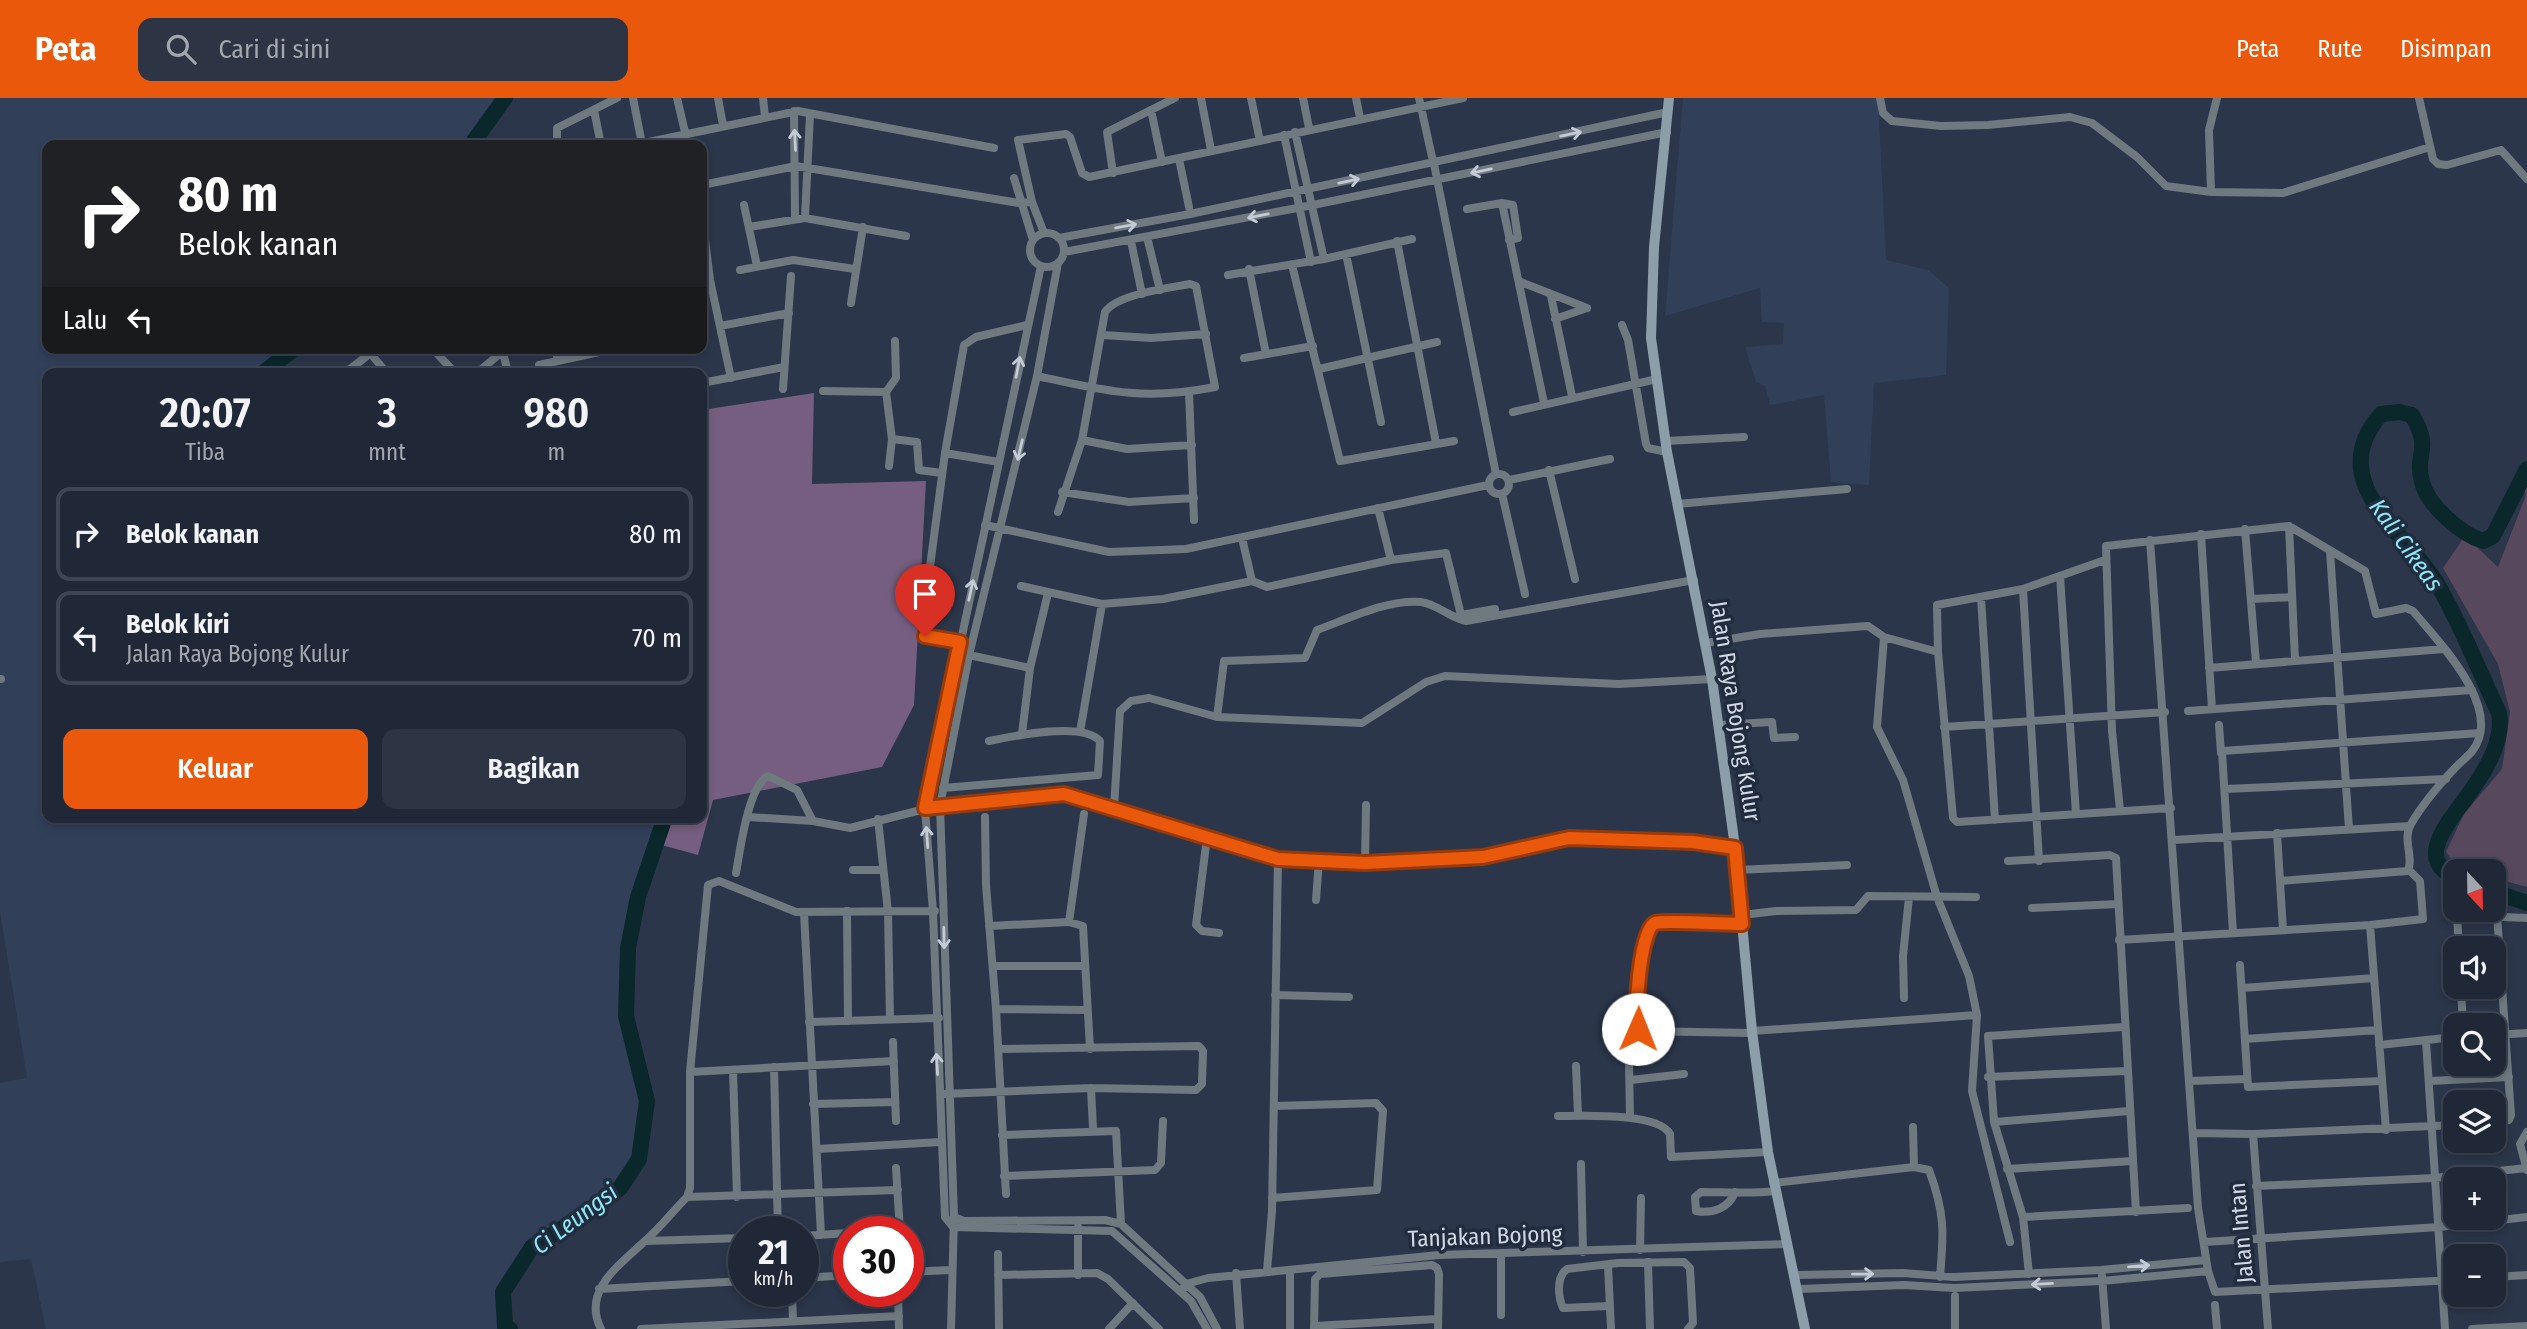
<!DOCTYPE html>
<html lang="id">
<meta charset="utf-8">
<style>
body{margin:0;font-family:"Fira Sans Condensed",sans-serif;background:#2d3443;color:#f1f3f6;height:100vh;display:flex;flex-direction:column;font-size:26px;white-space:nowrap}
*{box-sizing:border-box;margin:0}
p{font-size:23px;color:#a2a6ae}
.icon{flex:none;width:38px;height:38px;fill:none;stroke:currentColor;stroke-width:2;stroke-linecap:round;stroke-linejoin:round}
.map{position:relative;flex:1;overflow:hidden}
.drawer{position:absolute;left:42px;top:270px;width:665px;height:455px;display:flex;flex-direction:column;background:#202838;border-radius:14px;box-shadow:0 4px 10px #0003,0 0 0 2px #3d4453}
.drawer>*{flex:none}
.guide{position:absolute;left:42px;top:42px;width:665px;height:214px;border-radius:14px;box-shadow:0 4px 10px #0003,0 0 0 2px #3d4453;background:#202124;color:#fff;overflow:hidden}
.needle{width:46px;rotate:158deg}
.fabs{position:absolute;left:2443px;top:761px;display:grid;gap:14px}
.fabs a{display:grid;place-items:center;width:63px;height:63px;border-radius:14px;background:#202838;box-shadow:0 4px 10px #0003,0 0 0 2px #3d4453;font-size:35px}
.speed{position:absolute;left:728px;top:1118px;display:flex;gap:14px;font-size:35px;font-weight:700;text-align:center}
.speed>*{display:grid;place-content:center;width:91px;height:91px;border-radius:50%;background:#202838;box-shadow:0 4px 10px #0003,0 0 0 2px #3d4453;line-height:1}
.speed small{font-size:18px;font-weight:400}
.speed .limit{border:10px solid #d22;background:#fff;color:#111}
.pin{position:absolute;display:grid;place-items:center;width:60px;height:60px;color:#fff;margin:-72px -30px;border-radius:50% 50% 50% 0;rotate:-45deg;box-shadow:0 0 7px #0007}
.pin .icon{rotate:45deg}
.me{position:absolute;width:77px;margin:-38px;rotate:1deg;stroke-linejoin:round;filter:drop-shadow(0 0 5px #0008)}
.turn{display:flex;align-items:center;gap:24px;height:147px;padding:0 21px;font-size:32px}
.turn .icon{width:91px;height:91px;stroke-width:2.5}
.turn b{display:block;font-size:49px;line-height:60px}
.then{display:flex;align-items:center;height:66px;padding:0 21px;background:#0003;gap:14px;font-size:26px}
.eta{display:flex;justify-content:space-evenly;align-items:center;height:119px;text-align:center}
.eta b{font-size:42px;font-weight:600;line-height:49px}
.cta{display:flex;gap:14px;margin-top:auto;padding:14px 21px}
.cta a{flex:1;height:80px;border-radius:14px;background:#ea580c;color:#fff;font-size:28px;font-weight:600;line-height:80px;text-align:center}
.cta a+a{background:#2d3443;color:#f1f3f6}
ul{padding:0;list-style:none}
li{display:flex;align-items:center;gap:21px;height:94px;margin:0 14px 10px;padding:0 7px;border:4px solid #3d4453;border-radius:14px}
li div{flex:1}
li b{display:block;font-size:26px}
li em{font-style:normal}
header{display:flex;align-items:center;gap:42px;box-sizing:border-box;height:98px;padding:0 35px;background:#ea580c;color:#fff}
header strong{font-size:33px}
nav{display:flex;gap:38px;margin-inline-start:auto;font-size:24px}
.search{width:490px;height:63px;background:#2d3443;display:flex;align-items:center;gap:18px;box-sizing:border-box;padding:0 24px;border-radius:14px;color:#a2a6ae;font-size:26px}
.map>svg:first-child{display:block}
</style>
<header>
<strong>Peta</strong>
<div class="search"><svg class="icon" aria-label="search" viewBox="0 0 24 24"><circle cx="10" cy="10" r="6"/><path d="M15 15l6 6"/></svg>Cari di sini</div>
<nav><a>Peta</a><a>Rute</a><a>Disimpan</a></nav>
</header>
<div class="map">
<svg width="2527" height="1231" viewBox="0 0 2527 1231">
<rect width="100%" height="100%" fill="#2b364a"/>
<!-- built -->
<path fill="#313f59" d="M0 0H505L471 47H47V250H295L263 275H47V719H665L639 798 628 850 626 918 647 1003 639 1061 620 1090 580 1120 532 1149 503 1194 505 1227 510 1231H46L31 1161 0 1164V985L27 980 0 814Z
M1683 0H1878L1886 162 1928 172 1949 190 1946 277 1874 285 1869 387 1831 384 1824 297 1770 307 1765 288 1756 284 1745 249 1783 246 1784 225 1762 224 1760 190 1665 218Z"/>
<!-- green -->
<path fill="#57485d" d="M2527 385V789L2494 780V774C2469 774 2461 775 2446 754L2464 716 2502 671 2510 614 2498 566 2443 470 2465 438 2498 469 2526 397 2523 390Z"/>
<!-- forest -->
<path fill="#755e7f" d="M814 295 812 386 926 383 914 607 882 669 713 702 698 757 658 746 665 719H702V312Z"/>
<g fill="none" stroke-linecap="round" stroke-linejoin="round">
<!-- river -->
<path stroke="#0a272b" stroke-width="16" d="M471 47 505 0
M263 275 295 250
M2455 779C2409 760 2459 713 2473 690 2487 670 2504 640 2499 615 2479 573 2462 529 2439 489 2409 435 2321 385 2381 316L2399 314 2412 317C2433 353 2414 354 2422 384 2428 408 2461 436 2483 443L2493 438 2527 371
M2494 794 2527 805
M510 1231 505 1228 503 1194 532 1149 581 1119 620 1090 639 1061 647 1003 626 918 628 850 638 799 665 719"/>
<!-- minor -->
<path stroke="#6e7980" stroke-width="8" d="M633 0 642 46
M677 0 688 47
M718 0 723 27
M763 0 765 19
M1201 0 1211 52
M1251 0 1260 43
M1303 0 1309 30
M1356 0 1360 20
M1419 0 1432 59
M1880 0 1883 15 1892 23 1941 28 1988 27 2070 19 2092 25 2137 59 2166 88 2211 94 2283 95 2430 49
M2419 0 2433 61 2438 66 2447 67 2501 52 2527 81
M594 12 601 47
M1151 12 1162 64
M794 13 795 119
M1295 34 1324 161
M1284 37 1311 164
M557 47V30L617 0
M634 47 798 13 994 50
M1179 61 1189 109
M1434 66 1496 376
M1113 75 1107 34 1175 0
M1014 80 1033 142
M702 87 796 68 1019 105 1032 104
M2211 94 2209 32 2217 0
M1502 105 1513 107 1518 140 1509 142
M744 107 757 168
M1467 111 1502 105 1544 305
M702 117 710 182 731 280
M805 120 810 16
M749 129 805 120 906 138
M1044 135 1032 104 1018 42 1066 36 1070 39 1082 75 1089 79 1463 0
M1030 152a17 17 0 1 1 34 0a17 17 0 1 1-34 0Z
M1147 139 1160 192
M1059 140 1190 116 1668 14
M1131 143 1142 196
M1397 143 1436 345
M1064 154 1313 107 1667 34
M1346 156 1381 324
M1292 167 1340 363 1454 343
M1041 168 925 711 933 814 945 1119 953 1129 1112 1133 1191 1203 1207 1231
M1249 171 1266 256
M740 172 793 162 855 171
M1228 177 1324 161 1412 141
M1521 184 1587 210
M1551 198 1572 298
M851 205 863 129
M1555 221 1587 210
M1622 227 1628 242 1646 346 1648 350 1667 354
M720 228 789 215
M1102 237 1151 240 1206 236
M895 243 896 280 886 294 892 341 917 344 919 372 942 375
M432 250 455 275
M502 250 508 275
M555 250 558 263
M370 255 387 275
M1244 260 1313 248
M539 267 618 250
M1319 271 1437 244
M345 275 377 250
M477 275 503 253
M1037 278C1106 293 1144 303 1215 289L1196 188 1190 186C1169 190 1117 196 1105 214L1082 342 1058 414
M702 285 784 269
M783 291 791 178
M823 293 886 294
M1189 294 1194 422
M1513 314 1657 281
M1082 342 1127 351 1192 347
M1665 343 1744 339
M945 355 999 364
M889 368 892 341
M1549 372 1575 481
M1489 386a10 10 0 1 1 20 0a10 10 0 1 1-20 0Z
M1509 382 1610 361
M1062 394 1129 404 1194 400
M1502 396 1525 496
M1677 406 1847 391
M1378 410 1391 462
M985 427 1109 454 1186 451 1488 387
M2289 428 2295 562
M2245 431 2256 565
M2201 436 2212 611
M1242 440 1252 483 1267 489 1391 462 1446 455 1461 517 1495 511
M2150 442 2198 1110 2208 1173 2215 1194 2455 1182
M2330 453 2349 731
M2105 462 2023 491 1937 507 1938 554 1953 720 1957 724 2171 710
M2060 478 2076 716
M1021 488 1102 506 1163 501 1252 483
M2023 491 2039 763
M1981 499 1995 722
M2251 501 2292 499
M1884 539 1938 554
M960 544 928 540 922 529 945 355 964 247 976 239 1027 227
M1706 545 1760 536 1868 528 1884 539 1877 629 1903 682 1937 799 1969 878 1977 917 1972 993 2010 1144
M964 556 1030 570
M2209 570 2444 551
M0 581H1
M2188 613 2472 592
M1217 619 1224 563 1305 560 1317 532C1348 521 1387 501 1421 504 1437 506 1450 520 1466 523L1694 482
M1719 627 1772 624 1774 640 1795 639
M2219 627 2221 655
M1944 629 2165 614
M1080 634 1102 506
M1022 636 1030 570 1048 495
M943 690 1098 677 1100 643C1083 623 1013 638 989 643
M2225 691 2446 681
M1114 710 1120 613 1131 603 1149 600 1217 619 1362 625 1426 584 1445 578 1619 586 1712 581
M2120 712 2112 633 2106 448 2289 428 2365 473 2376 516 2406 510 2413 513C2438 543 2504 610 2473 652 2468 659 2460 664 2454 671 2439 687 2422 707 2411 726 2402 741 2414 759 2408 773L2280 783
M748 719 813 723
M985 719 986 787 996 911 1006 1096
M878 721 888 814 890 921
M2277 735 2283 832
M1207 739 1196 827 1202 833 1219 835
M2173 742 2410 728
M2008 763 2110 757 2116 760 2136 1114
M1365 765 1366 707
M853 772H881
M1738 772 1847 767
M736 775C740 753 748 688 768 678L797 692 813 723 850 730 925 711 1064 696 1278 761 1365 765 1483 759 1569 740 1693 744 1735 749
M1316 802 1319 762
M2032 810 2118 806
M847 813 848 923
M804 815 821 1137
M1742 817 1776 813 1856 812 1868 798 1976 799
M1069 824 1084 716
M1742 826C1725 826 1661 822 1651 829L1641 860 1636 926 1640 933 1752 935
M2370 827 2386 1032
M989 828 1069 824 1083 828 1090 951
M2233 835 2222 653 2480 635
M2119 842 2370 827 2423 821 2420 783 2409 772
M2459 850 2457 817 2527 820
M2240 867 2248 989 2382 983
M993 868H1084
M2461 889 2463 928
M2243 890 2374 880
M1275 897 1349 899
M1904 900 1903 858 1909 799
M996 911 1087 912
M809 924 939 920
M1752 933 1977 917
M2494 937 2527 935
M2245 941 2378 932
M2426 943 2445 1231
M893 944 896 1023
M2379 947 2455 939
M1629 966 1630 1020
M1576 968 1578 1018
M774 969 778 1134
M733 972 737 1099
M690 974 894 963
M1988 979 2126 973
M1631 982 1684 976
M2189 983 2247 981
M2430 983 2509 979
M1091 990 1093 1031
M944 996 1091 990 1196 992 1202 986 1203 953 1199 948 998 951
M813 1006 895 1004
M1558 1018C1582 1018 1658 1014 1670 1036L1671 1059 1768 1054
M1994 1024 2129 1013
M2494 1025 2509 1022 2511 1017 2497 817
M1913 1029 1914 1069
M2527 1034 2520 1046 2527 1072
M2193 1035 2253 1036 2455 1027
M2253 1036 2268 1231
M1002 1037 1116 1033 1121 1126
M817 1051 941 1044
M1581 1066 1583 1154
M896 1070 900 1134
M2007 1071 2132 1063
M1004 1078 1155 1072 1161 1065 1163 1023
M1773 1085 1914 1069 1929 1072C1945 1115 1944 1134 1940 1179
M2256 1088 2435 1080 2526 1070
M1735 1094C1729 1110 1713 1116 1696 1113L1695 1099 1701 1094C1725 1094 1751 1096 1775 1093
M687 1099 898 1092
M1272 1100 1377 1092 1383 1013 1376 1005 1274 1008
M954 1119 964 1123 1105 1122 1121 1126 1200 1199 1217 1231
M2023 1119 2188 1110
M870 1134 900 1132
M803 1138 849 1135
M646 1143 744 1140
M2204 1144 2439 1129 2527 1119
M1640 1152 1641 1100
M998 1156 999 1231
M1501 1158V1217
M1648 1164 1650 1231
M1608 1167 1611 1231
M1267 1173 1272 1113 1278 761
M908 1174 951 1172
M1236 1175 1240 1231
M2029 1176 2023 1119 1994 1024 1988 938 2124 929
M998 1177 1097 1175 1108 1181 1159 1231
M1078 1177V1129
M1795 1177 1903 1175 1954 1179 2101 1172 2206 1162
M2102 1178 2106 1231
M2494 1179 2527 1177
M803 1180 849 1177
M599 1191 744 1183
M1799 1191 1904 1187 1954 1190 2102 1183 2208 1173
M1181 1193 1186 1186 1208 1180 1439 1157 1788 1146
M792 1194 793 1223
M898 1195 899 1231
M1955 1198V1231
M2215 1207 2217 1231
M1610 1208 1563 1210C1558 1199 1556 1179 1567 1171L1618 1165 1684 1164 1690 1170 1693 1225 1688 1231
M1314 1228 1437 1221
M601 1231C581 1192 621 1166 646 1142 661 1129 673 1113 687 1099L690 1090V974L708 787 719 783 796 814 935 813
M641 1231 899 1218
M951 1231 954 1119 940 708 969 557 1037 278 1058 165
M1109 1231 1133 1205
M1290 1231V1173
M1314 1231 1315 1181 1320 1176 1432 1167 1437 1170 1439 1176 1438 1231
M2472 1231 2527 1228"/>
<!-- secondary -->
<path stroke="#8c9ea9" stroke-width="10" d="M1669 0 1654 149 1651 240 1667 354 1712 581 1735 749 1752 933 1768 1054 1805 1231"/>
</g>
<!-- one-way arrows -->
<defs><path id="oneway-shaft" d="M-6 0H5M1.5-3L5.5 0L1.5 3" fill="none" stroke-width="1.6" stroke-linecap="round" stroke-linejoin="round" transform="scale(1.75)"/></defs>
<g stroke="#c3cbd7">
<use href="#oneway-shaft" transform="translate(1571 36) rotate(-12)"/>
<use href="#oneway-shaft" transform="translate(795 42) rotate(-93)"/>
<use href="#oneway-shaft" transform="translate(1481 73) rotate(168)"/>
<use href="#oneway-shaft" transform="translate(1349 83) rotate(-12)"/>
<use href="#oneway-shaft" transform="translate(1258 118) rotate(169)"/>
<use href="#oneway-shaft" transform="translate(1126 128) rotate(-10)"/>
<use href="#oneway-shaft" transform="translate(1018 269) rotate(-79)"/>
<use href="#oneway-shaft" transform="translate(1020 352) rotate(103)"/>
<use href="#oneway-shaft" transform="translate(971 492) rotate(-78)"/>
<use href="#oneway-shaft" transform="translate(927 739) rotate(-94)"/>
<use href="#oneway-shaft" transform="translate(944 840) rotate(89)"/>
<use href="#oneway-shaft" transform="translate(937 966) rotate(-93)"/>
<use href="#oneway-shaft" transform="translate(2139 1168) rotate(-5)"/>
<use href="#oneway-shaft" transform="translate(1863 1176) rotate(-1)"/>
<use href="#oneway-shaft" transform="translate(2042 1186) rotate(177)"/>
</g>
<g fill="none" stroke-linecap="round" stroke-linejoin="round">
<!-- route casing -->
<g stroke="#983908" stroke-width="18">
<path id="route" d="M925 538 960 544 925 710 1064 696 1278 761 1365 765 1483 759 1569 740 1693 744 1735 750 1742 826C1726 826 1664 822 1655 825 1640 831 1634 916 1638 931"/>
</g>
<!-- route -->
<use href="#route" stroke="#ea580c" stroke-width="12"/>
</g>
<g text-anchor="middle" stroke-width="7" stroke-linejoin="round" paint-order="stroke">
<!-- street labels -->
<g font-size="23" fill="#d2d9e6" stroke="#222c3f">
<text transform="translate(1736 613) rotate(81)" y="8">Jalan Raya Bojong Kulur</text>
<text transform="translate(2241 1135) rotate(-95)" y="8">Jalan Intan</text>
<text transform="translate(1485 1138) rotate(-2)" y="8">Tanjakan Bojong</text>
</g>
<!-- water labels -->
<g font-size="24" font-style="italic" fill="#8ee8f6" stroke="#222c3f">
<text transform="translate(2406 447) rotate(54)" y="8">Kali Cikeas</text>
<text transform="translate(575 1121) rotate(-37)" y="8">Ci Leungsi</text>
</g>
</g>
</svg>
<div class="fabs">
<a><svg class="needle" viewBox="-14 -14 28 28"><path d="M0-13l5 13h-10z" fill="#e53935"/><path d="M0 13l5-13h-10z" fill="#a2a6ae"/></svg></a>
<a><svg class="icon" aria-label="sound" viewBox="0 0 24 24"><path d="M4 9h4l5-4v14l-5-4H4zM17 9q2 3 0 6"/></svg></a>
<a><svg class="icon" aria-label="search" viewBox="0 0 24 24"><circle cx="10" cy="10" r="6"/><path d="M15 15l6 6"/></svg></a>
<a><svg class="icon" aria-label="layers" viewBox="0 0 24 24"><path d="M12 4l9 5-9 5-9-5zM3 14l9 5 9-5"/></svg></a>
<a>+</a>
<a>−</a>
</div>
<div class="speed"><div>21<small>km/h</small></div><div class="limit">30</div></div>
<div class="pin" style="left:925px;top:538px;background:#d93025"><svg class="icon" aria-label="arrive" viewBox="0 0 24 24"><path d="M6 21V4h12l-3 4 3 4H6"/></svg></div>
<svg class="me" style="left:1638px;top:931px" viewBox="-20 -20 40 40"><circle r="19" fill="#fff"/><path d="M0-13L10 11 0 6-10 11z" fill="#ea580c"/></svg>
<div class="guide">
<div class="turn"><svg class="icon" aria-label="right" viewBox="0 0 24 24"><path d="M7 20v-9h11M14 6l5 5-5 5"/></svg><div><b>80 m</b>Belok kanan</div></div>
<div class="then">Lalu<svg class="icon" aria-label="left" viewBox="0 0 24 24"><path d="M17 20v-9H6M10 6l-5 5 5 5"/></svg></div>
</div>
<section class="drawer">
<div class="eta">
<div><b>20:07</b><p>Tiba</p></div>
<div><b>3</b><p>mnt</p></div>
<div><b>980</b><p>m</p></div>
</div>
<ul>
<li><svg class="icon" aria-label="right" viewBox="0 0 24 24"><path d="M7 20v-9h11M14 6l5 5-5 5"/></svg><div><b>Belok kanan</b></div><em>80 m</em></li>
<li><svg class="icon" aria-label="left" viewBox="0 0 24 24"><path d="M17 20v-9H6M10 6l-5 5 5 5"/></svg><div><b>Belok kiri</b><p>Jalan Raya Bojong Kulur</p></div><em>70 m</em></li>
</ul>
<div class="cta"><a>Keluar</a><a>Bagikan</a></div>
</section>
</div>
